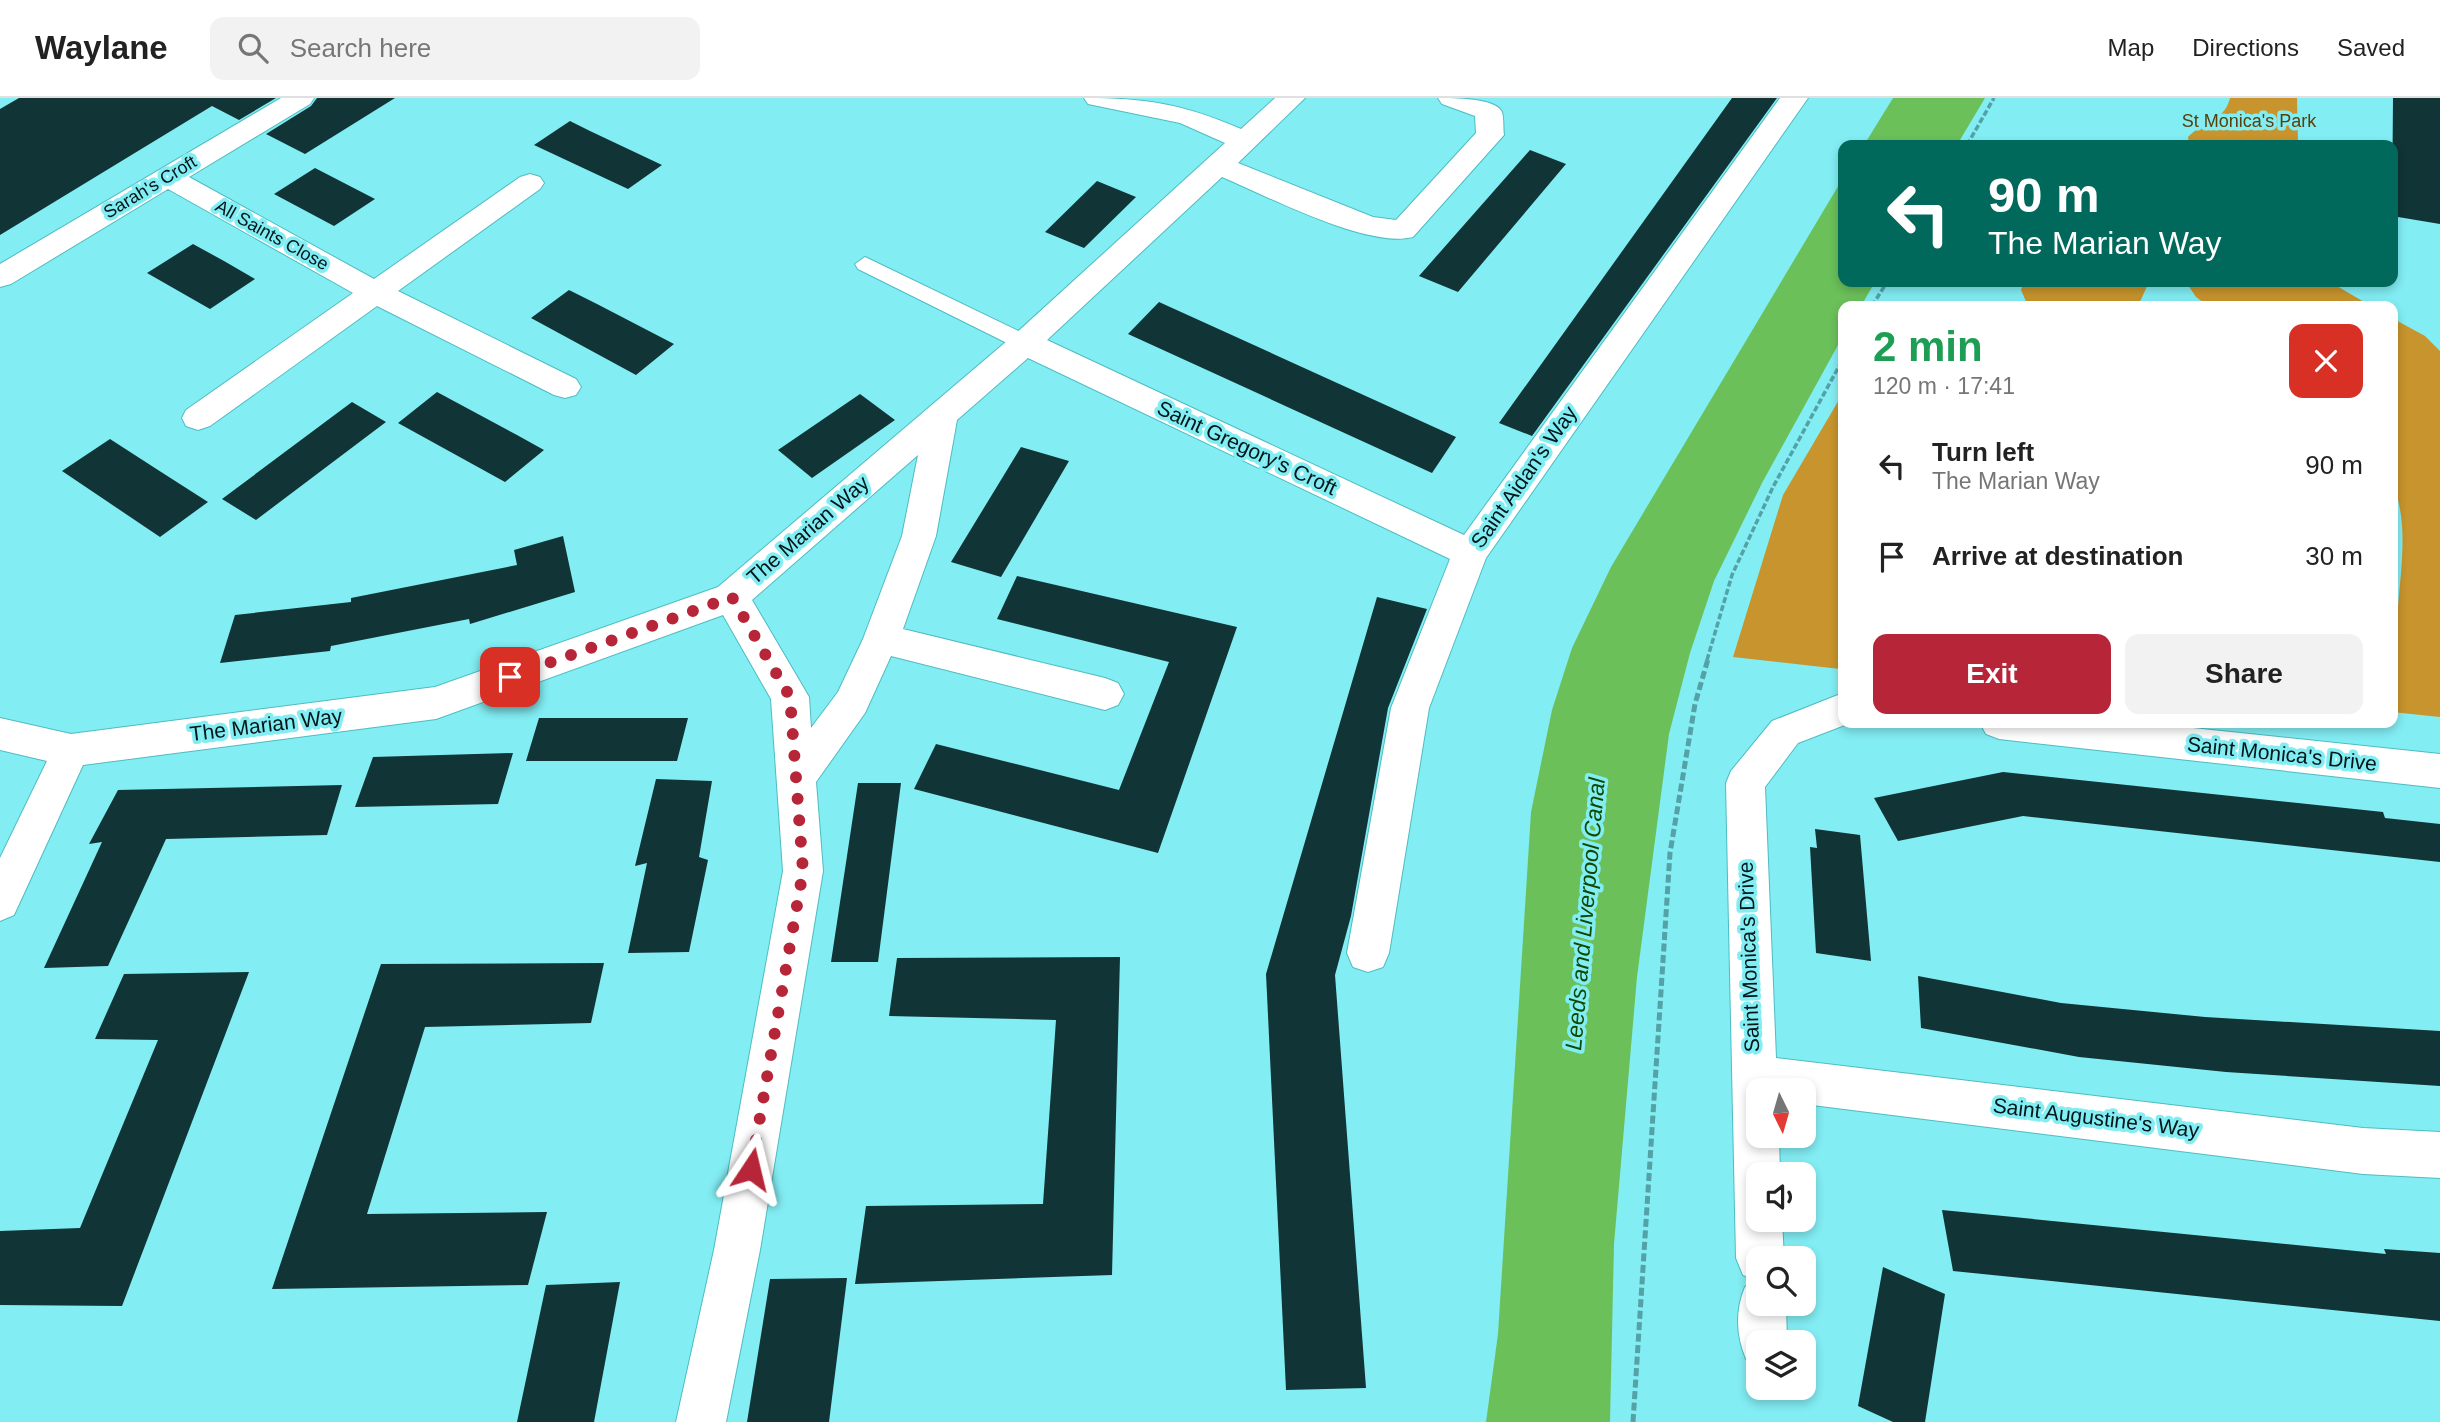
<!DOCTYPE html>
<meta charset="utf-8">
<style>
body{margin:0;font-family:Helvetica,sans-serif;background:#f2f2f2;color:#222;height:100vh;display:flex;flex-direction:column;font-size:26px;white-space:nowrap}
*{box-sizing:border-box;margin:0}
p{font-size:23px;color:#767676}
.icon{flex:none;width:38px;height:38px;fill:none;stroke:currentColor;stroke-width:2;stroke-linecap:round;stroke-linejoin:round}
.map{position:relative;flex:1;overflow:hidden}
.drawer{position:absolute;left:1838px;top:203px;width:560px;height:427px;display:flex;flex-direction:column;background:#fff;border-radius:14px;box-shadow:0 4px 10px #0003}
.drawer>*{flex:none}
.banner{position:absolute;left:1838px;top:42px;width:560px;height:147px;border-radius:14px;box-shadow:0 4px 10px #0003;background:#00695c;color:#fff;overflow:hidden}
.needle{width:46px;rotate:175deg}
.fabs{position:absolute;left:1746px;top:980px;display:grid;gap:14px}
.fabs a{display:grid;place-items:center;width:70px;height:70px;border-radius:14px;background:#fff;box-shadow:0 4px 10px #0003;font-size:35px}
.pin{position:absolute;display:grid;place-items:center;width:60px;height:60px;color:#fff;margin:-30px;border-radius:14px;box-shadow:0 4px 10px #0006}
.me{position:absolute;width:77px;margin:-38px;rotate:10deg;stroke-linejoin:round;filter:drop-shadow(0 0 5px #0008)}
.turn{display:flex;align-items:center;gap:24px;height:147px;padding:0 35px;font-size:32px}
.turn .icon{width:91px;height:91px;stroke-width:2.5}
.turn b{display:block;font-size:49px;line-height:60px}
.round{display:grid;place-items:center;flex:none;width:74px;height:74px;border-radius:14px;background:#f2f2f2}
.summary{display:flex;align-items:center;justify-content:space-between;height:119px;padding:0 35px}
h1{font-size:42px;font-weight:700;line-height:52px;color:#1e9e55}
.button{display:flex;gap:14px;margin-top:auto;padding:14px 35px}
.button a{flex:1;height:80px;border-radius:14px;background:#b72638;color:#fff;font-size:28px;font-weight:700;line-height:80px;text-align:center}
.button a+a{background:#f2f2f2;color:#222}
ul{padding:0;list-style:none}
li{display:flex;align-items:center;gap:21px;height:91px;padding:0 35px}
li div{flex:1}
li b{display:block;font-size:26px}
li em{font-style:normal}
header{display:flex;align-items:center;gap:42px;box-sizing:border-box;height:98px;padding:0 35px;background:#fff;border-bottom:2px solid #e0e0e0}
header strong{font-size:33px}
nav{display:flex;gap:38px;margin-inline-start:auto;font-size:24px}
.search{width:490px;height:63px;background:#f2f2f2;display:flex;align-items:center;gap:18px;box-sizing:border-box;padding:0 24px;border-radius:14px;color:#767676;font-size:26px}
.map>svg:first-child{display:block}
</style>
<header>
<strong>Waylane</strong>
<div class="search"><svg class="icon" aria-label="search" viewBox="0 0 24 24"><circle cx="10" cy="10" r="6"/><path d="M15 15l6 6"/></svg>Search here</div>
<nav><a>Map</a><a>Directions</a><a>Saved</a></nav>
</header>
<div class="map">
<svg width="2440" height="1324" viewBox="0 0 2440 1324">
<rect width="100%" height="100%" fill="#82edf3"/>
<!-- forest -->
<path fill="#c7942d" d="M2230 0H2297L2298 47H2189L2188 39C2203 23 2224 24 2230 0Z
M2024 184H2149L2138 208H2028L2021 192Z
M2186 184H2330L2371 208H2208L2196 199Z
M2392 220 2425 238 2440 253V619L2392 614V511L2398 509C2401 470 2409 421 2392 385Z
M1843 295V557L1840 571 1733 559 1783 397Z"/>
<!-- water -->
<path fill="#6bc05a" d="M1893 0H1985L1957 47H1864Z
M1843 80V184H1875L1861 208H1843V238L1762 385 1714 483 1690 555 1669 636 1637 879 1614 1146 1610 1324H1486L1498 1236 1531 714 1552 612 1572 550 1611 469Z"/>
<!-- building -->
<path fill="#113436" d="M19 0H276L239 22 212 8 0 137V11Z
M317 0H395L305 56 266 36 311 8Z
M1732 0H1777L1532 338 1499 325Z
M2393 0H2440V126L2392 118Z
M570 23 590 33 662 67 628 91 534 47Z
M1530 52 1566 66 1458 194 1419 178Z
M315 70 375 101 334 128 274 96Z
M1097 83 1136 99 1084 150 1045 134Z
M193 146 224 163 255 181 210 211 147 175Z
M569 192 597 206 674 246 636 277 531 220Z
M1159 204 1456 339 1432 375 1128 236Z
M437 294 517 337 544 352 505 384 398 325Z
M860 296 895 322 812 380 778 352Z
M352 304 386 324 256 422 222 401Z
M110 341 158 372 208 404 160 439 62 373Z
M1021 349 1069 363 1001 479 951 464Z
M563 438 575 494 470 526 469 521 331 548 330 553 220 565 235 517 351 504V500L517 467 514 452Z
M1017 478 1237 529 1158 755 914 691 936 646 1119 692 1169 564 997 521Z
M1377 499 1427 511 1388 610 1351 818 1335 877 1366 1290 1286 1292 1266 876Z
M539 620H688L677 663H526Z
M513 655 498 706 355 709 373 659Z
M2003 674 2383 714 2385 720 2440 726V764L2023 718 1898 743 1874 700Z
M656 681 712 683 699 759 708 762 689 854 628 855 647 765 635 768Z
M858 685H901L878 864H831Z
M342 687 327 737 166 741 108 868 44 870 102 744 89 746 118 692Z
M1815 731 1860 737 1871 863 1816 855 1810 749 1817 750Z
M1120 859 1112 1177 855 1186 866 1108 1043 1106 1056 922 889 918 897 860Z
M604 865 591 925 425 929 367 1116 547 1114 528 1187 272 1191 381 866Z
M249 874 122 1208 0 1207V1133L80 1130 158 942 95 941 124 876Z
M1918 878 2061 905 2205 919 2440 933V988L2226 974 2079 959 1921 930Z
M1942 1112 2386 1156 2384 1151 2440 1155V1223L1953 1173Z
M1883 1169 1945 1196 1925 1324H1893L1858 1308Z
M847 1180 829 1324H747L770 1181Z
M620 1184 594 1324H517L546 1187Z"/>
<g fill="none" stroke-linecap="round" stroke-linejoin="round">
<!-- service casing -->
<g stroke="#4ebcc2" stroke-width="2">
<path id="service" d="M865 159 1033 240 1036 245 1033 250H1017L858 171 855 166Z"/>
</g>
<!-- minor casing -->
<g stroke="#4ebcc2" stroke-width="2">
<path id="minor" d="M281 0H314L310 6 189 79 374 181 520 79 530 76 540 79 544 85 540 91 398 193 576 281 581 289 576 297 565 300 554 297 377 208 210 328 198 332 186 328 182 320 186 312 353 195 168 91 11 186 0 189V166Z
M1084 0C1147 0 1183 6 1241 31L1275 0H1305L1238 65 1373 119 1396 122 1476 35 1475 18 1442 6 1438 0C1454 0 1496 0 1502 14 1504 21 1503 30 1504 37L1413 139C1368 151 1267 98 1222 79L1047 242 1464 437 1780 0H1808L1486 460 1429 610 1389 855 1383 869 1368 874 1353 869 1347 855 1391 610 1450 461 1028 260 957 322 936 438 903 531 1105 580 1118 585 1124 596 1118 607 1105 612 891 558 865 615 816 684 823 773 760 1152 726 1324H676L714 1152 783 773 771 601 723 517 436 621 83 667 14 817 0 823V760L47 663 0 652V620L71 636 435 589 718 489 1014 237 1225 45 1180 25 1088 6ZM918 357 902 438 863 541 838 594 811 630 809 599 752 502Z
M1843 595V625H1850L1798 645 1765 689 1776 960 2363 1030 2440 1034V1080L2363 1076 1804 1006V992H1759V1038H1779L1780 1076H1759V1122H1782L1784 1160H1759V1183L1743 1177 1736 1160 1726 685 1731 673 1772 623Z
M1980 625H2145L2440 656V690L1999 641 1986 636Z
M1759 1183V1206H1786L1787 1244H1759V1267L1746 1261C1736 1237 1735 1213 1745 1189Z"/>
</g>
<!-- path-far1 -->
<path stroke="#54a1a6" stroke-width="3.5" stroke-dasharray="6 2.5" stroke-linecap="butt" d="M1967 47 1994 0
M1872 208 1887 184
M1707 562 1732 477 1773 389 1843 261"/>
<!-- path -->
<path stroke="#54a1a6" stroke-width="5" stroke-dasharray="8 3.5" stroke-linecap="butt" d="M1633 1324 1670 755 1695 606 1708 561"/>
<!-- service -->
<use href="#service" fill="#fff" fill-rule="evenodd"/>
<!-- minor -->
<use href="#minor" fill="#fff" fill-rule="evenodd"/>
</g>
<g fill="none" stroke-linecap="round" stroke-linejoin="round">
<!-- route -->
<path stroke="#b72638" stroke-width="12" stroke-dasharray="0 21.6" d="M510 579 732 499 790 599 803 773 751 1071"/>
</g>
<g text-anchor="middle" stroke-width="7" stroke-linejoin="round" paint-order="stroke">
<!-- far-park labels -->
<g font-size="18" fill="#5a4008" stroke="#82edf3">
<text x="2249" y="29">St Monica's Park</text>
</g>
<!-- far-street labels -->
<g font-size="18" fill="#011618" stroke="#82edf3">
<text transform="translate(150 89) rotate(-31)" y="6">Sarah's Croft</text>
<text transform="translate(272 137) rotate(29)" y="6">All Saints Close</text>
</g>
<!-- street labels -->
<g font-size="21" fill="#011618" stroke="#82edf3">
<text transform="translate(1247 350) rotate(25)" y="7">Saint Gregory's Croft</text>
<text transform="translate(1524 379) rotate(-55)" y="7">Saint Aidan's Way</text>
<text transform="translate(808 432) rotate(-41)" y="7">The Marian Way</text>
<text transform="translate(266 627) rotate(-7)" y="7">The Marian Way</text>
<text transform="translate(2282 656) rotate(6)" y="7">Saint Monica's Drive</text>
<text transform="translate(1749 859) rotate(-92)" y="7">Saint Monica's Drive</text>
<text transform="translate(2096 1020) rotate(7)" y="7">Saint Augustine's Way</text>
</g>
<!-- water labels -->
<g font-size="23" font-style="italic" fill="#0f4901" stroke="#82edf3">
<text transform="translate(1585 816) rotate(-85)" y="8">Leeds and Liverpool Canal</text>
</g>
</g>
</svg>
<div class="fabs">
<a><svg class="needle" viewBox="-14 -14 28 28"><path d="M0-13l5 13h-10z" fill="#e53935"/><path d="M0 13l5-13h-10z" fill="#767676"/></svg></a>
<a><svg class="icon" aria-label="sound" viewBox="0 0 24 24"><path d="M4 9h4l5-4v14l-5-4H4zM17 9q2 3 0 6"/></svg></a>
<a><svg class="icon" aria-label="search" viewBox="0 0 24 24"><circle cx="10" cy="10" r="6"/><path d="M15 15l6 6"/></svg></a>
<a><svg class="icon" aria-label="layers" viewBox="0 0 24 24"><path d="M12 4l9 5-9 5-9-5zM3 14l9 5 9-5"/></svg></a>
</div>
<div class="pin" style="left:510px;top:579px;background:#d93025"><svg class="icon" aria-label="arrive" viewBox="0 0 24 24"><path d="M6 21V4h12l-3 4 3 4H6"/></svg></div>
<svg class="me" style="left:751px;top:1071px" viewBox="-20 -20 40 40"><path d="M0-17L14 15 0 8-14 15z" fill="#b72638" stroke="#fff" stroke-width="4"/></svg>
<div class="banner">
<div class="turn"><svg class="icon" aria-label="left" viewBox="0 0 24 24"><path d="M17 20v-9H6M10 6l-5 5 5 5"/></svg><div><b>90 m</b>The Marian Way</div></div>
</div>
<section class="drawer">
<div class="summary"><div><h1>2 min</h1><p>120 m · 17:41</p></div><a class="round" style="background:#d93025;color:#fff"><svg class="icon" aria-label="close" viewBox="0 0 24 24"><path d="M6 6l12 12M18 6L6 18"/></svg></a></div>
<ul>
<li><svg class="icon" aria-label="left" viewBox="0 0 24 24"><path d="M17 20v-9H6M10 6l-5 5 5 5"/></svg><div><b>Turn left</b><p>The Marian Way</p></div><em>90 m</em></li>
<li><svg class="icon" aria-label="arrive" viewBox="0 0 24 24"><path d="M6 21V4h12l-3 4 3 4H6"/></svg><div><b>Arrive at destination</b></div><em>30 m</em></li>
</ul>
<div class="button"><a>Exit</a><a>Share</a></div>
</section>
</div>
